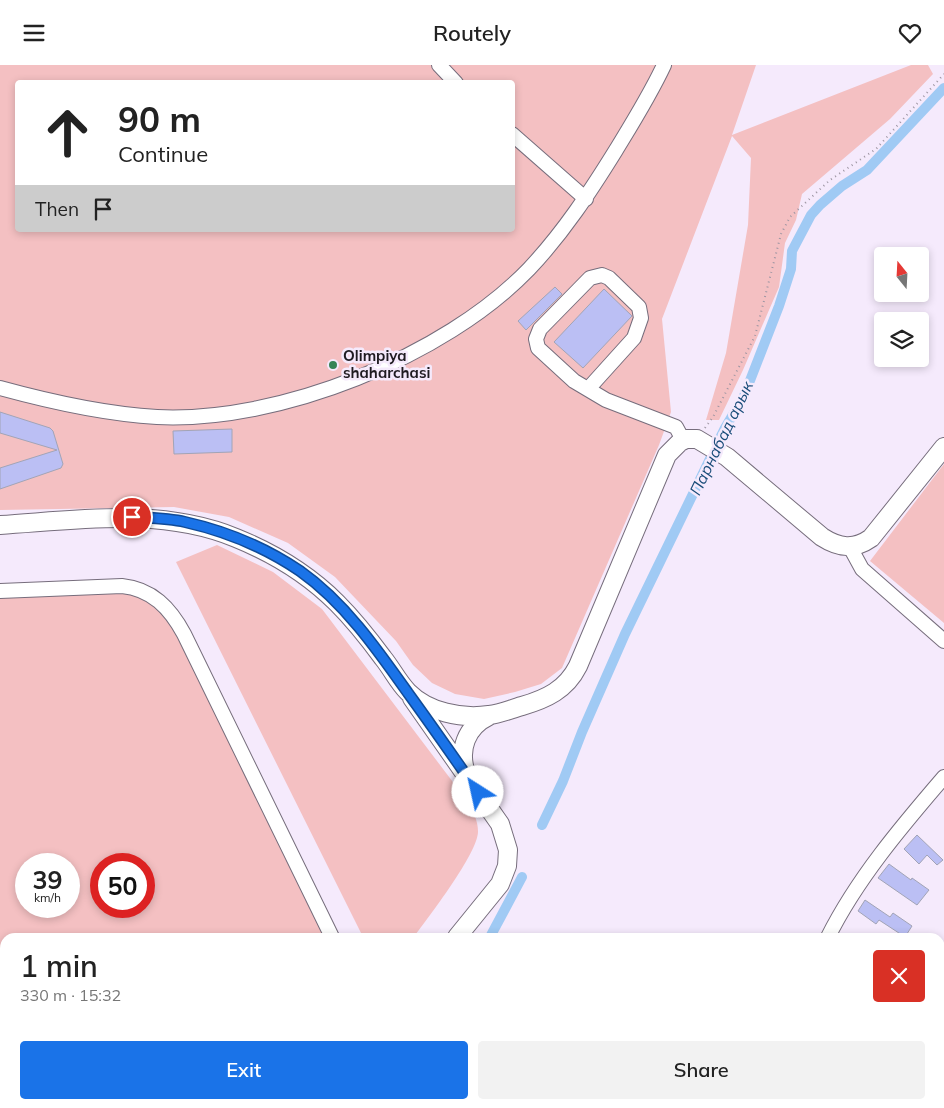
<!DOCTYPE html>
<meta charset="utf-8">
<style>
body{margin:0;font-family:Mulish,sans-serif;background:#f2f2f2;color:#222;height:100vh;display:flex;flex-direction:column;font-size:19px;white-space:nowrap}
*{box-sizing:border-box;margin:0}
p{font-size:16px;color:#767676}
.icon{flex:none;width:28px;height:28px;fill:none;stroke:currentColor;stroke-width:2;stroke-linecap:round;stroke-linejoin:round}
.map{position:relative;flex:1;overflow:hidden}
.drawer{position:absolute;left:0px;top:868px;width:945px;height:176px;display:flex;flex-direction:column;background:#fff;border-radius:15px 15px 0 0;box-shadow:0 2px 8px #0003}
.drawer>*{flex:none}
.hud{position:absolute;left:15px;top:15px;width:500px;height:152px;border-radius:5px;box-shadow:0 2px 8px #0003;background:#fff;color:#222;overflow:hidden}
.needle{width:32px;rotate:342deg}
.tools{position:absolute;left:874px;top:182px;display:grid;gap:10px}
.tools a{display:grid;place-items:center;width:55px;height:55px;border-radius:5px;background:#fff;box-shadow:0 2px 8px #0003;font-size:25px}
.speed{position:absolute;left:15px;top:788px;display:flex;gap:10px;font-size:25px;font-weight:700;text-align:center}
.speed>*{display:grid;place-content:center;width:65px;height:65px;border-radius:50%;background:#fff;box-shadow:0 2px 8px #0003;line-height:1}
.speed small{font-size:12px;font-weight:400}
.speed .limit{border:8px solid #d22;background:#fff;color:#111}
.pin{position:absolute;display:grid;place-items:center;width:42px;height:42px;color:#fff;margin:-21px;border:2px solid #fff;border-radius:50%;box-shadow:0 1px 5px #0007}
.me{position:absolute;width:55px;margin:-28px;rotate:325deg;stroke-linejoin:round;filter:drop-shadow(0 0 4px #0008)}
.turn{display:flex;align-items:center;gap:18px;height:105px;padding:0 20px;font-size:22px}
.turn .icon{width:65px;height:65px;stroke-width:2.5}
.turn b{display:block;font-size:35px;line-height:42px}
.then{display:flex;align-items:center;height:48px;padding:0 20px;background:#0003;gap:10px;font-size:19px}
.round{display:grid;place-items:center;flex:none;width:52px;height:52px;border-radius:5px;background:#f2f2f2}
.headline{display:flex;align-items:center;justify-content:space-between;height:85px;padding:0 20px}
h1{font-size:30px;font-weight:600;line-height:38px}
.primary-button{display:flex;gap:10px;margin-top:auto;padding:10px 20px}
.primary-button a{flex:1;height:58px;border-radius:5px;background:#1a73e8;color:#fff;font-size:20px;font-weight:600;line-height:58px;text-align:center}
.primary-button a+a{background:#f2f2f2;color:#222}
header{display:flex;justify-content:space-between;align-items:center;height:65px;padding:0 20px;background:#fff;font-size:22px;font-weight:600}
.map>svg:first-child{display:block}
</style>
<header><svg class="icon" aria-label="menu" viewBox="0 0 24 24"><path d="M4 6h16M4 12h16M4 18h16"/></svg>Routely<svg class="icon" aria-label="heart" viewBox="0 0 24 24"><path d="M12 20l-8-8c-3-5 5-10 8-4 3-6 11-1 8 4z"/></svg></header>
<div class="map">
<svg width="944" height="1043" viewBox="0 0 944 1043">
<rect width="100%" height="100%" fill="#f5eafc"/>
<!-- green -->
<path fill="#f4c0c2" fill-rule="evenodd" d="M0 0H756L732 70 911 0H928L933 9 890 54 802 129 796 155 785 178 779 222 743 305 719 355H706L726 288 748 160 751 93 732 71 662 254 671 347 659 380 562 603 541 619 515 627 484 634 455 629 432 618 413 600 396 576 335 512 288 478 229 452 174 442 0 445ZM18 18H512V165H18Z
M944 399V558L870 496Z
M217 480 273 507 322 544 468 737C473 746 478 756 478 766 479 787 428 853 414 872H363L176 497Z
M134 526 169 551 328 872H5V1039H276L273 1043H0V531ZM26 799H69V841H26ZM101 799H144V841H101Z"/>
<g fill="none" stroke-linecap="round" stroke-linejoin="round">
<!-- canal -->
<path stroke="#a0caf4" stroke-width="10" d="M542 760 563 716 582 667 625 569 725 363 744 331 779 241 791 204 792 186 811 150 820 140 842 121 867 105 944 23
M490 872 522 812
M390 1043 393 1039"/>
</g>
<!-- building -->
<path fill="#bbbff4" stroke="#a2a4b6" d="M555 222 562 229 526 265 518 256Z
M604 224 632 251 583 303 554 277Z
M0 347 50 363 53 366 63 399 61 403 0 424V403L57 385 0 368Z
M232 364V387L174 389 173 366Z
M917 770 943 795 937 800 927 790 919 799 904 784Z
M889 799 911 815 912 813 929 825 917 840 878 813Z
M865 835 890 852 893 848 912 861 905 872 879 855 876 859 858 846Z"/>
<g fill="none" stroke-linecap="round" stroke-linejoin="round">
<!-- minor casing -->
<g stroke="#766d7c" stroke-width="16">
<path id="minor" d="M439 0 456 18
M512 69 586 134
M0 323C51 337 104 349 157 352 279 358 444 292 529 204 563 168 590 127 616 85 633 57 650 30 664 0
M588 324 634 273 641 253 639 242 609 213 602 210 590 213 540 264 536 274 538 283 574 316 606 335 676 362 683 375
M850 482 862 504 944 576
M0 526 122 521C152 524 170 543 184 569L332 872
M828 872C857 814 901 762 944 712
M277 1043 280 1039
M785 1043 786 1039"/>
</g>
<!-- major casing -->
<g stroke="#766d7c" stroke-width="20">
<path id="major" d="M0 460C79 455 161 442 236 473 273 488 308 509 337 538 354 555 369 574 383 593 392 604 398 617 408 627 428 647 461 654 489 650 500 649 511 644 522 641 546 634 566 625 578 601L667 390 680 377 686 374H697L727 392 822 472C839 483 854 485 871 473L944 382
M412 633 500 759 508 785 507 801 500 819 457 872
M466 708C458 685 466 662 489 651
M338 1043 341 1039"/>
</g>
<!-- path -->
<path stroke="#9d95a2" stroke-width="2" stroke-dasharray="1 4" stroke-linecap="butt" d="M705 363 713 352 755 271 781 169 790 152 830 115 876 84 944 9"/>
<!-- minor -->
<use href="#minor" stroke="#fff" stroke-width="14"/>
<!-- major -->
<use href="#major" stroke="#fff" stroke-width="18"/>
</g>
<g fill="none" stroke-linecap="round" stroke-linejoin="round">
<!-- route casing -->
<g stroke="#114b97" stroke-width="12">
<path id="route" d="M132 452C149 453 168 453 185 457 225 466 266 483 300 506 344 537 377 584 408 628 432 661 455 694 478 727"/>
</g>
<!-- route -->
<use href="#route" stroke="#1a73e8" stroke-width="9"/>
</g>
<!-- markers -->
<circle fill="#358455" stroke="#f5eafc" stroke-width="2" cx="333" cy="300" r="5"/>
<g text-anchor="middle" stroke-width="5" stroke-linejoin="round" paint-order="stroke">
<!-- poi labels -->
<g font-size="15" font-weight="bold" fill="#1f1b21" stroke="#f5eafc" text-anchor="start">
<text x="343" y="296">Olimpiya<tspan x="343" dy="17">shaharchasi</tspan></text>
</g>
<!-- water labels -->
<g font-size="16" font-style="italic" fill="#194c79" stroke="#f5eafc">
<text transform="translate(721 373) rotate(-64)" y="6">Парнабад арык</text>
</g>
</g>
</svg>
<div class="tools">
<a><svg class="needle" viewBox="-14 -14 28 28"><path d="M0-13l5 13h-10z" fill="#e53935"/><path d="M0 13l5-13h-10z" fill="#767676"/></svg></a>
<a><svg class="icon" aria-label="layers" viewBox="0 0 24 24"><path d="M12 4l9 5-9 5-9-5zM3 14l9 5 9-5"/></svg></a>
</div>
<div class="speed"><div>39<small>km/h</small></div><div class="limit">50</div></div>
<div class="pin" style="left:132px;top:452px;background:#d93025"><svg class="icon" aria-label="arrive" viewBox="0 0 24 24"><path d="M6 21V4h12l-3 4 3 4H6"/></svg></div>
<svg class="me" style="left:478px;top:727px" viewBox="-20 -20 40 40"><circle r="19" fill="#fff"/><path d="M0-13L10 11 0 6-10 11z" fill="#1a73e8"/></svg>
<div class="hud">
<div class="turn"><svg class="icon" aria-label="ahead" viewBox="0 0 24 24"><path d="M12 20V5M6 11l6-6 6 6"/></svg><div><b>90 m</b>Continue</div></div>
<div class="then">Then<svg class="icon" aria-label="arrive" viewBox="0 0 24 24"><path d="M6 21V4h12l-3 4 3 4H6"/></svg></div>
</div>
<section class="drawer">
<div class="headline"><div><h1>1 min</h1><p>330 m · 15:32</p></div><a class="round" style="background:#d93025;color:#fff"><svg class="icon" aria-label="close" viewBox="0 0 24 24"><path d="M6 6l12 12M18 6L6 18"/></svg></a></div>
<div class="primary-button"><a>Exit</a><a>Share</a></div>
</section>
</div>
